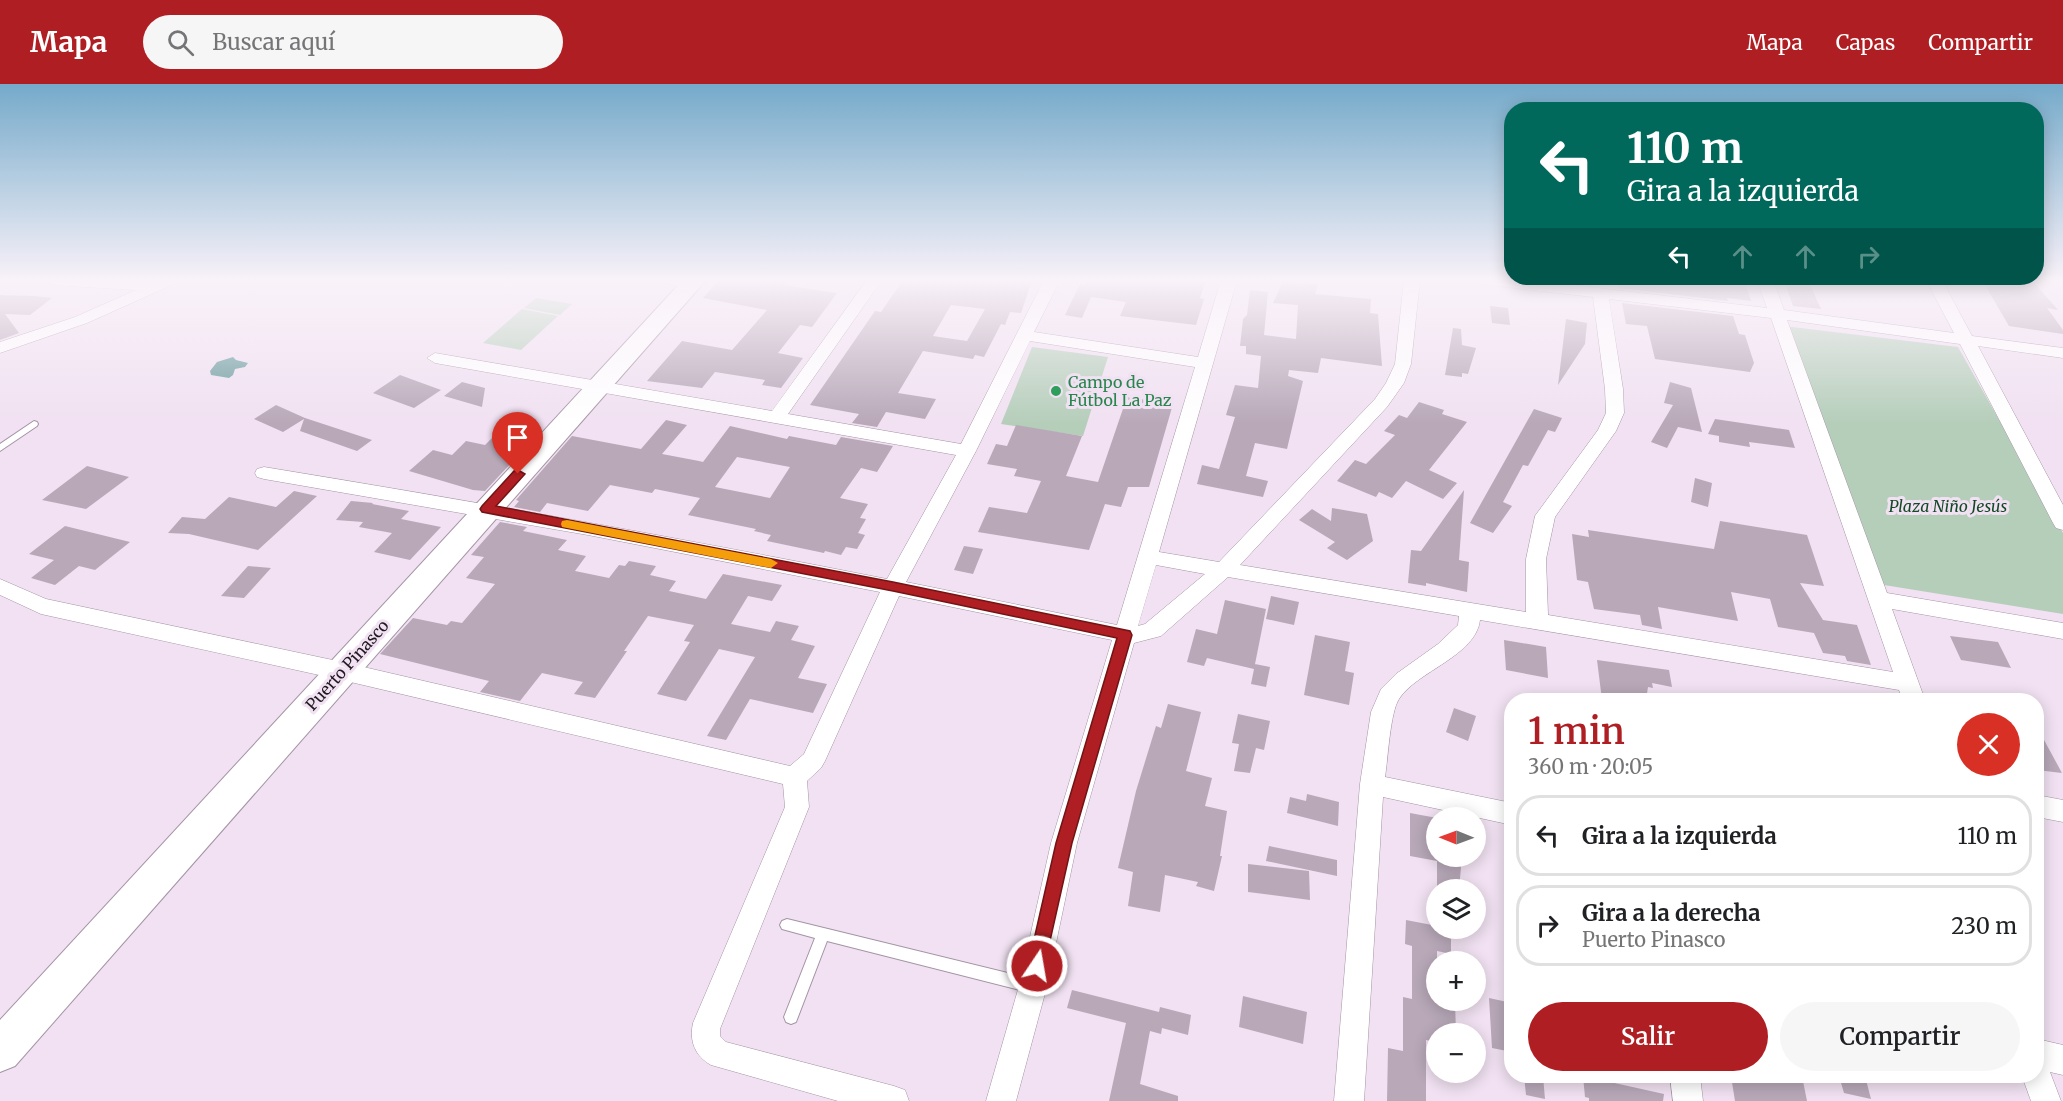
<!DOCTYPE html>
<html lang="es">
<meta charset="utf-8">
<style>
body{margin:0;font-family:Merriweather,serif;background:#f6f6f6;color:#202124;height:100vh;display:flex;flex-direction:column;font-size:22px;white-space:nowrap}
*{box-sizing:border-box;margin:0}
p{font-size:20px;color:#757577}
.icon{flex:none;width:33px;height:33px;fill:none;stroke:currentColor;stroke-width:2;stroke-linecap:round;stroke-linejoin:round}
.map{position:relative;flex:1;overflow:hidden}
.sheet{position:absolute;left:1504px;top:609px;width:540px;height:390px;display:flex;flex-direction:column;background:#fff;border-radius:24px;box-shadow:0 3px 15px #0003}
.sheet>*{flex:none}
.banner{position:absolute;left:1504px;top:18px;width:540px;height:183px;border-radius:24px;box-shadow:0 3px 15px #0003;background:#00695c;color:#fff;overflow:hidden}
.needle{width:39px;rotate:271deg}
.controls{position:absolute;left:1426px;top:723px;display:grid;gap:12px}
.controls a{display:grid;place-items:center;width:60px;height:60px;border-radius:50%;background:#fff;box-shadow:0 3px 15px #0003;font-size:30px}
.pin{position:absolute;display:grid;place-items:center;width:51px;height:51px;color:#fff;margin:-62px -26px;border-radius:50% 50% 50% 0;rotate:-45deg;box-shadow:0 0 6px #0007}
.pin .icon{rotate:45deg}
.me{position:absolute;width:66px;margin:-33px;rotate:12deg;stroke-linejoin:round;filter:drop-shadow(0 0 4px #0008)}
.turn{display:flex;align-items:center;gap:21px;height:126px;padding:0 24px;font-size:27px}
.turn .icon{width:78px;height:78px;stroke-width:2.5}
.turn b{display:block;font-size:42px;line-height:51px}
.lanes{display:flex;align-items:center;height:57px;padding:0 24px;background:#0003;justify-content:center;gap:30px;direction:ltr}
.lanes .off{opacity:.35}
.round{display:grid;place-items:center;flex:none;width:63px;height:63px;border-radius:32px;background:#f6f6f6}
.summary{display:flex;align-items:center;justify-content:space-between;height:102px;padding:0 24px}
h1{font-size:36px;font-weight:600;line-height:45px;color:#af1e22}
.action{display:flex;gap:12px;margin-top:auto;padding:12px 24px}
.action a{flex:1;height:69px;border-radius:36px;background:#af1e22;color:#fff;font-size:24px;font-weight:600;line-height:69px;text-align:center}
.action a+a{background:#f6f6f6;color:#202124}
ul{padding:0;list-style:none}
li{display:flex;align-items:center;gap:18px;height:81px;margin:0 12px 9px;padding:0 12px;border:3px solid #e0e0e0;border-radius:24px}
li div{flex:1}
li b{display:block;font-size:22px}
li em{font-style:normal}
header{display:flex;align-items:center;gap:36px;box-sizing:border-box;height:84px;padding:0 30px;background:#af1e22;color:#fff}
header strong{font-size:28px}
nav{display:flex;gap:33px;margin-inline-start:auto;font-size:21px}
.search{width:420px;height:54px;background:#f6f6f6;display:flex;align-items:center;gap:15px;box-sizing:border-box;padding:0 21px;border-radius:33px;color:#757577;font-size:22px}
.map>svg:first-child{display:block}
</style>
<header>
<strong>Mapa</strong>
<div class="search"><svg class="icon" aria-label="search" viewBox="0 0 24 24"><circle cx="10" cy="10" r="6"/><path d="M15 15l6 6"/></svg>Buscar aquí</div>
<nav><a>Mapa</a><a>Capas</a><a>Compartir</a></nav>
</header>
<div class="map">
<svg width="2063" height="1017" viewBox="0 0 2063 1017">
<rect width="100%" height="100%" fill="#f1e1f2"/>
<!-- green -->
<path fill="#b5ceba" d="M536 214 572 220 560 231 524 224Z
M522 225 558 232 521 266 483 259Z
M1784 242 1958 263 2063 449V530L1884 501Z
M1032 263 1108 273 1083 352 1001 340Z"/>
<!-- water -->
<path fill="#689a9d" d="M233 273 236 276 248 279 245 283 235 285 233 291 229 294 211 291 210 287 217 278Z"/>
<!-- building -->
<path fill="#b8a8b8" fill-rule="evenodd" d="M719 196H788L784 201 837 209 812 243 800 241 778 269 803 274 781 304 762 301 765 296 715 288 702 304 647 297 682 257 732 266 767 226 703 214Z
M903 196H1032L1021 229 1010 228 1005 241 1001 240 984 273 975 271 973 275 923 267 898 309 936 315 925 335 886 328 877 343 852 339 859 330 810 321 875 227 881 228ZM951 221 985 225 967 257 933 252Z
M1088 196H1206L1200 214 1204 215 1196 241 1120 232 1126 218 1091 213 1082 234 1065 231 1080 200 1085 201Z
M1617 196H1744L1751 217 1727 214 1728 217 1618 204Z
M1784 196H1808L1821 225 1793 222Z
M1982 196H2032L2058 226 2047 224 2063 246V250L2009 242Z
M1283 197 1318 200 1315 210 1371 215 1370 229 1378 230 1382 282 1321 274 1318 289 1289 286 1288 292 1303 297 1287 365 1255 359 1246 392 1268 397 1263 413 1197 400 1202 381 1219 385 1235 333 1226 331 1235 301 1258 304 1261 272 1246 270V262H1240L1243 235 1247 231 1250 206 1268 208 1264 251 1296 255 1298 221 1273 219Z
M0 211 35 212 52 214 30 231 5 230 19 249 0 256Z
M1622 219 1733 232 1739 250 1745 251 1754 279 1750 288 1655 275 1647 242 1626 240Z
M1490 222 1508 224 1510 241 1492 239Z
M1566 235 1587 239 1585 260 1558 301Z
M1453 244 1461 245 1462 261 1476 264 1468 290 1462 289V293L1445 291Z
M400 291 441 306 414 324 373 309Z
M462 298 485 304 482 323 444 312Z
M1670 298 1691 304 1702 348 1678 343 1667 364 1651 358 1673 321 1664 319Z
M1127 313 1173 320 1149 403H1128L1121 423 1105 420 1089 466 978 448 989 423 1027 429 1041 397 1014 392 1017 385 987 380 996 360 1007 362 1016 341 1082 352 1066 392 1098 398Z
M1419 318 1444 326 1442 330 1467 338 1429 386 1457 399 1443 415 1406 397 1392 414 1379 408 1376 413 1337 397 1355 376 1366 380 1395 351 1384 347 1399 331 1407 334Z
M276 321 305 334 372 356 357 367 300 347 304 335 283 348 254 335Z
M1534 325 1562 334 1555 348 1548 346 1528 382 1523 381 1503 418 1512 422 1493 449 1470 439Z
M1715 335 1789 346 1795 364 1749 358 1750 363 1719 358V352L1708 350Z
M666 336 687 341 662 370 699 377 703 378 730 342 787 355 789 352 836 361 841 353 893 362 877 388 861 384 840 414 868 420 860 434 866 435 858 449 865 451 857 465 846 463 841 471 825 467 824 469 767 457 771 451 754 447 756 445 688 431 700 414 655 405 652 409 610 401 588 427 547 419 540 428 514 423 519 417 516 416 572 352 641 365ZM737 373 790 383 770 414 715 403Z
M507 339 542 346 485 407 473 406 409 387 433 366 452 371 466 357 485 361Z
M87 382 129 393 86 425 42 416Z
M1695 394 1712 399 1708 423 1691 418Z
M1464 406 1459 476 1469 478 1467 508 1426 499V502L1408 499 1411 466 1421 467Z
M294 407 317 412 258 466 189 450 168 449 182 433 205 435 229 413 276 423Z
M351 417 373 419 372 420 409 427 401 435 441 443 410 476 374 468 392 449 359 443 363 438 336 436Z
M1332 424 1367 430 1373 457 1347 476 1327 464 1335 458 1299 436 1312 425 1331 437Z
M1720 437 1807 451 1824 502 1800 499 1823 536 1857 541 1871 581 1847 577 1845 572 1823 569 1814 549 1778 543 1770 515 1731 508 1738 537 1658 523 1662 545 1642 541 1640 531 1594 525 1588 498 1577 496 1572 450 1589 453 1588 446 1714 465Z
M500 438 527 443 523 447 567 456 558 466 586 472 575 487 609 494 619 481 625 482 629 477 656 482 650 491 676 497 669 507 706 515 723 490 782 501 772 517 748 512 731 540 770 548 776 537 799 542 791 556 815 562 798 594 827 600 813 629 750 615 726 656 707 652 755 573 719 565 686 617 657 610 690 558 684 557 694 541 648 532 624 567H627L595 614 574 610 583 598 542 589 520 617 480 608 489 597 380 570 413 534 447 541 451 537 462 539 495 500 466 494 484 473 471 471Z
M65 442 130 458 95 486 79 482 55 501 31 494 54 476 29 470Z
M964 462 983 465 973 490 954 486Z
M248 482 271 484 244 514 221 512Z
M1271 512 1299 518 1294 541 1266 535Z
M1225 516 1266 525 1254 585 1207 574 1204 582 1187 578 1196 545 1217 550Z
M1315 551 1350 558 1345 587 1354 589 1349 621 1304 611Z
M1950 552 1998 558 2011 584 1961 576Z
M1504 556 1546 563 1548 594 1506 586Z
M1597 576 1669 586 1672 603 1652 599 1653 604 1648 603 1646 616H1602Z
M1255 580 1270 583 1266 603 1251 600Z
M1168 620 1201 628 1186 687 1212 694 1205 722 1227 727 1220 772H1222L1214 807 1196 802 1198 798 1165 791 1160 828 1128 822 1133 788 1118 784 1136 707 1156 642 1161 644Z
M1454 624 1476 632 1468 657 1446 648Z
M1238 630 1270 637 1264 666 1256 664 1250 689 1234 687 1239 660 1232 659Z
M2037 643 2062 689 2037 686Z
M1307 710 1339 718 1338 742 1287 729 1290 713 1306 717Z
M1410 729 1437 734V777L1410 772Z
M1269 762 1337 776V792L1266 777Z
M1437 772H1462L1459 806H1437Z
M1248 780 1309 787 1310 816 1248 808Z
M1406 836 1437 842V844L1451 845V870L1437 867V916H1455L1456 950H1437V958L1426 956V1017H1387L1388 964 1403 967V913L1412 915V862L1405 860Z
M1072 906 1159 928 1160 923 1191 931 1188 951 1162 944 1161 950 1150 947 1140 1000 1178 1012V1017H1109L1126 939 1067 924Z
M1243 912 1307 928 1303 960 1239 943Z
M1489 914 1512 919V968L1492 964Z
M1524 992H1543L1545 1015 1526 1011Z
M1583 992 1664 1010 1663 1017H1589V1014L1585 1013Z
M1731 992H1802L1807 1017H1735Z
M1839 992H1865L1871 1015 1844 1009Z"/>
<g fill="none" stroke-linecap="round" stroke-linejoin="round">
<!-- lane casing -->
<g stroke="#a394a4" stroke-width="2">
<path id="lane" d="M34 337 37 338 38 340 37 342 0 367V360Z
M787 835 1032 895 1037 897 1039 902 1037 907 1032 909 827 857 796 938 791 940 786 938 784 933 815 854 782 845 780 841 782 837Z"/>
</g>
<!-- street casing -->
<g stroke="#a394a4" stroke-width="1">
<path id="street" d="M46 196H178L176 199 87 239 0 269V258L75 233 136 206 53 201Z
M664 196H695L699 200 691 205 666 199Z
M867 196H882L788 330 961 360 1044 196H1060L1034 248 1198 273 1221 196H1237L1159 468 1219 478 1375 315 1386 299 1395 280 1404 196H1420L1411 280 1404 299 1387 323 1240 481 1526 528V475L1535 432 1598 346 1606 329 1605 305 1593 213 1489 201 1482 196H1530L1767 224 1757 196H1773L1784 226 1954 249 1926 196H1942L1972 252 2063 264V274L1978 262 2063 421V446L2056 444 2053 439 1960 260 1787 236 1887 509 2063 539V555L1892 525 1925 616H1903L1899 606 1480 536C1476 572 1417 587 1399 615 1390 629 1388 675 1385 693L1512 719V741L1383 713 1364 1017H1334L1360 700 1371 628 1381 605 1396 590 1438 560 1458 541 1459 532 1228 493 1161 552 1134 559 1077 759 1047 902 1016 1017H986L1019 902 1051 759 1112 556 899 512 825 677 821 684 807 697 809 723 720 945V952L726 958 894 1002 905 1006 909 1017H838L711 981C695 972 689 957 693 939L785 723 783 700 342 596 41 530 0 511V495L46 515 342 578 790 682 804 670 880 508 588 451 264 395 257 393 255 389 257 385 264 383C472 417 680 454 887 495L956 371 435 279 427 274 435 269 772 327ZM1609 215 1771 234 1893 588 1548 531 1546 475 1555 433 1616 347 1624 329 1623 305ZM1030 257 1195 283 1117 541 906 498 976 367ZM1156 481 1205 490 1145 540 1138 542Z
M2037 711 2063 716V738L2037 733Z
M2037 955 2063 961V991L2050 988 2061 1017H2031L2022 992H2037Z
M1670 992H1700L1703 1017H1673Z"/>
</g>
<!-- secondary casing -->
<g stroke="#a394a4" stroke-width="2">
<path id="secondary" d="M683 196H706L15 982 0 988V936Z"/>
</g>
<!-- lane -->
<use href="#lane" fill="#fff" fill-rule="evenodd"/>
<!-- street -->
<use href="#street" fill="#fff" fill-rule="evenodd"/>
<!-- secondary -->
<use href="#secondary" fill="#fff" fill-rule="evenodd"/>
</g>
<!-- sky -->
<linearGradient id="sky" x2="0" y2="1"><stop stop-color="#75aaca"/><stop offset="0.58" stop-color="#f9f2f9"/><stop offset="1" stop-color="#f9f2f9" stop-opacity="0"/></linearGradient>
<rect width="2063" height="339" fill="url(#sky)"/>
<!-- route -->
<path fill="#af1e22" stroke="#721416" stroke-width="1.5" d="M518 386 525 390 496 422 893 498 1130 547 1132 551 1072 759 1043 888 1037 890 1031 888 1028 882 1056 759 1117 554 893 507 482 428 480 425 482 422 514 387Z"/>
<!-- slow -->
<path fill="#f59e0b" d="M567 436 771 475 778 479 771 484 562 443 561 440 562 437Z"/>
<!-- markers -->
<circle fill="#2e9e5b" stroke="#f1e1f2" stroke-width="2" cx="1056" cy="307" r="6"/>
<g text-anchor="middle" stroke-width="6" stroke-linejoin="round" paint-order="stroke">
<!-- leisure labels -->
<g font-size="16" fill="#27864d" stroke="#f1e1f2" text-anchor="start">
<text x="1068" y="304">Campo de<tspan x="1068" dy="18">Fútbol La Paz</tspan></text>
</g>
<!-- park labels -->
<g font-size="16" font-style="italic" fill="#134a26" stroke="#f1e1f2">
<text x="1948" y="428">Plaza Niño Jesús</text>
</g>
<!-- street labels -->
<g font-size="16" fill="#1e191f" stroke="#f1e1f2">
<text transform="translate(347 581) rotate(-48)" y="6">Puerto Pinasco</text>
</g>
</g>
</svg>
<div class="controls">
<a><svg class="needle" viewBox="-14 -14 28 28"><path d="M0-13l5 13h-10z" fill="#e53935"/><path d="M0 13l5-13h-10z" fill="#757577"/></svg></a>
<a><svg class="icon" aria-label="layers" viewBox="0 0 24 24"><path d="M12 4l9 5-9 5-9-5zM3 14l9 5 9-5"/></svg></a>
<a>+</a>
<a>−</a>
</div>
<div class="pin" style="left:518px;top:390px;background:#d93025"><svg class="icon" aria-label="arrive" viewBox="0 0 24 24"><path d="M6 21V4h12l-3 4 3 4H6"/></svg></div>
<svg class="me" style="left:1037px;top:882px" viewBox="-20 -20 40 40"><circle r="17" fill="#af1e22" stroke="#fff" stroke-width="3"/><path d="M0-11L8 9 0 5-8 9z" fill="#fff"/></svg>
<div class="banner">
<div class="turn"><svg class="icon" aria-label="left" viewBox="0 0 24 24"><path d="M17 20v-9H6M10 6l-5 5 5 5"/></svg><div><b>110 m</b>Gira a la izquierda</div></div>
<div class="lanes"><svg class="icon" aria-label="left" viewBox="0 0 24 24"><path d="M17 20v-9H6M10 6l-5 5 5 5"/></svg><svg class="icon off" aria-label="ahead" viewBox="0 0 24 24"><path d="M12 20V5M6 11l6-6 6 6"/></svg><svg class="icon off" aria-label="ahead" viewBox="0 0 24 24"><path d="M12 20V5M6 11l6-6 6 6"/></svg><svg class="icon off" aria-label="right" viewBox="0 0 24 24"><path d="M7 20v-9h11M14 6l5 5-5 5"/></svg></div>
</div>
<section class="sheet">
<div class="summary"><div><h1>1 min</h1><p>360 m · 20:05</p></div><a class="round" style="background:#d93025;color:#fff"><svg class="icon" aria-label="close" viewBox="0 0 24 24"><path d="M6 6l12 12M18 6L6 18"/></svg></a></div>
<ul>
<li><svg class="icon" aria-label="left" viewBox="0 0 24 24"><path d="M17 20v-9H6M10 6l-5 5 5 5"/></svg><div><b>Gira a la izquierda</b></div><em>110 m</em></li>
<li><svg class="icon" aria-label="right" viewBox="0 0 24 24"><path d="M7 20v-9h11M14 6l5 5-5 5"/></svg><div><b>Gira a la derecha</b><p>Puerto Pinasco</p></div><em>230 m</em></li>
</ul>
<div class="action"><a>Salir</a><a>Compartir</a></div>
</section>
</div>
